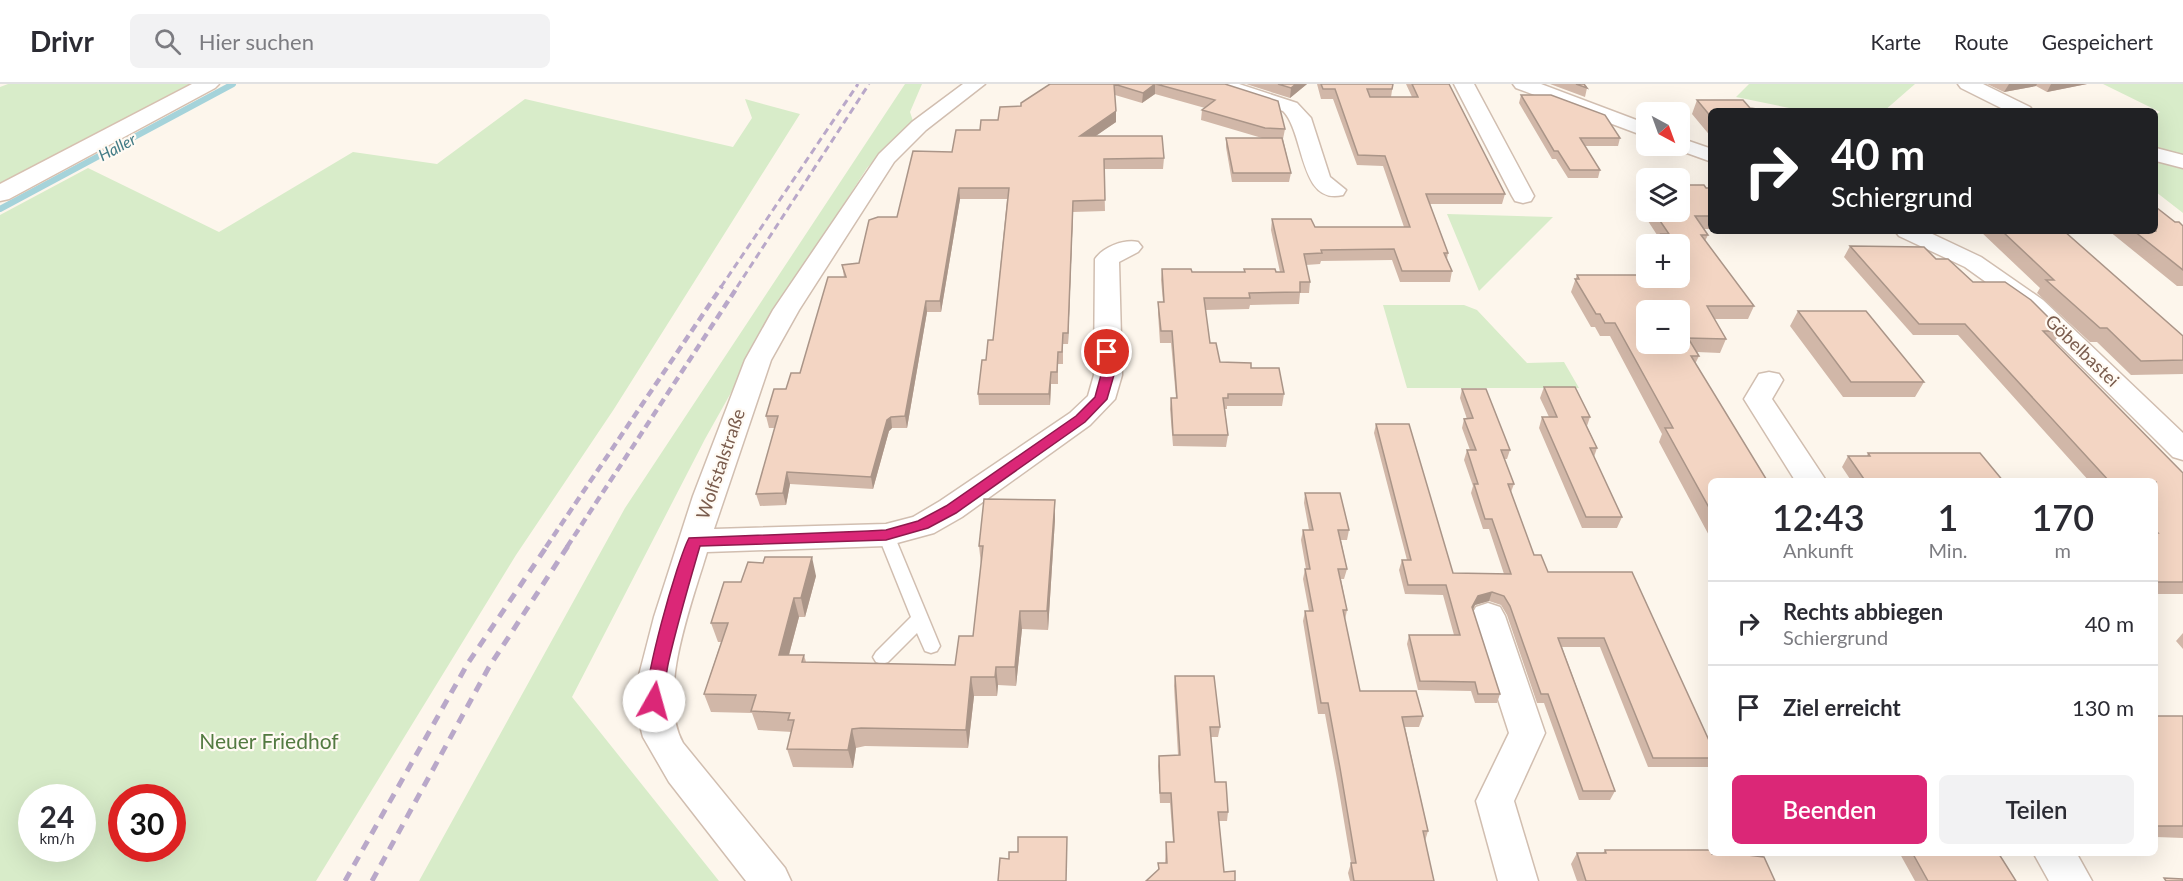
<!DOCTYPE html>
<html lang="de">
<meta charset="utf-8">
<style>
body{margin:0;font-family:Lato,sans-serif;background:#f2f2f3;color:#2b2b33;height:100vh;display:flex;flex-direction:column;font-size:22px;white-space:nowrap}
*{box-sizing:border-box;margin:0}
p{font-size:20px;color:#7c7c81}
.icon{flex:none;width:33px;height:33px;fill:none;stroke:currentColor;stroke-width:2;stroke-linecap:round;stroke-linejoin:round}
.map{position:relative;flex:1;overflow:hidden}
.sheet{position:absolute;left:1708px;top:394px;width:450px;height:378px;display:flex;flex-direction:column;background:#fff;border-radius:9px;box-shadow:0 6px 24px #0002}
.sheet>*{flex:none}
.guide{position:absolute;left:1708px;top:24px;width:450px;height:126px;border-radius:9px;box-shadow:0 6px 24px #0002;background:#202124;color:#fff;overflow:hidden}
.needle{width:39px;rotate:139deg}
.fabs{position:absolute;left:1636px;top:18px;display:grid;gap:12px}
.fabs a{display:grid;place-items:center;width:54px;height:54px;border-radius:9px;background:#fff;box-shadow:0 6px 24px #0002;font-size:30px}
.speed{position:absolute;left:18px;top:700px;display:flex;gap:12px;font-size:30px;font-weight:700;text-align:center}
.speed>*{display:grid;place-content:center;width:78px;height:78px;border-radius:50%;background:#fff;box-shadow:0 6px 24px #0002;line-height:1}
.speed small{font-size:15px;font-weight:400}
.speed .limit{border:9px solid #d22;background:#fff;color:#111}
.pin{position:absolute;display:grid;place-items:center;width:51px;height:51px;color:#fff;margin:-26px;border:3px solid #fff;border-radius:50%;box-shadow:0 2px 6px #0007}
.me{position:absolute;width:66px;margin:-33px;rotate:7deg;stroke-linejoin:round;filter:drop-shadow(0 0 4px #0008)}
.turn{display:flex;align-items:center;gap:21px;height:126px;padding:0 24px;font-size:27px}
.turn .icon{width:78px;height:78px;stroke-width:2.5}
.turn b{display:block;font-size:42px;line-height:51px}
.eta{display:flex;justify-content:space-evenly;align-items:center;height:102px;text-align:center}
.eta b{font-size:36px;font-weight:600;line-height:42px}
.action{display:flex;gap:12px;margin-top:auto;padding:12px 24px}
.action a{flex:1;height:69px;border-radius:9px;background:#db2777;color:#fff;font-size:24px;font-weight:600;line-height:69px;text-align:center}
.action a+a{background:#f2f2f3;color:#2b2b33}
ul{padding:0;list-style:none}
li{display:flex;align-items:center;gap:18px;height:84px;padding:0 24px;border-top:2px solid #e1e1e2}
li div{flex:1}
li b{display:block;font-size:22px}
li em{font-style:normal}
header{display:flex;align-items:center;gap:36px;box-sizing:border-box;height:84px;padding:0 30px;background:#fff;border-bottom:2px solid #e1e1e2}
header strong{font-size:28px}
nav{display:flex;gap:33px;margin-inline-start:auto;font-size:21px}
.search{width:420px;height:54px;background:#f2f2f3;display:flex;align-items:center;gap:15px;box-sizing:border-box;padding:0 21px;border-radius:9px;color:#7c7c81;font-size:22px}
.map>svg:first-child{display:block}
</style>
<header>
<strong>Drivr</strong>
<div class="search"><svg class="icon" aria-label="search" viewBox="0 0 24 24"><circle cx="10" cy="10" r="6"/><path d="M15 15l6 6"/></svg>Hier suchen</div>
<nav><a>Karte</a><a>Route</a><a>Gespeichert</a></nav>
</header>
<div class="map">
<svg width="2183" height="797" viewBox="0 0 2183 797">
<rect width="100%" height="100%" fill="#fdf6ec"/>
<!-- green -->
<path fill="#d8ecc9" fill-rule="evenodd" d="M8 0H190L0 99V3Z
M905 0H922L910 28 913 37 867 84 788 207 705 355 572 613 719 797H419L625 424Z
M1749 0H1915L1884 27H1804L1736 13Z
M2103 0H2183V129L2156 108V30L2160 28Z
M525 15 733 63 752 34 745 15 800 30 614 325 516 471 316 797H0V131L88 84 219 148 353 68 437 80ZM32 714H82V765H32ZM122 714H172V765H122Z
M1447 130 1553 133 1479 207Z
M1383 221H1464L1477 226 1527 279 1564 278 1579 304H1407Z"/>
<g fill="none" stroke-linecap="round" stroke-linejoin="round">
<!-- stream -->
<path stroke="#a5d3da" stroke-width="6" d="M0 125 233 0"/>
<!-- lane casing -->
<g stroke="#d1beb0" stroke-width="3">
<path id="lane" d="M886 445 892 447 894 451 940 562 937 567 931 569 925 567 917 549 888 578 882 580 876 578 873 573 876 568 911 533 878 451 880 447Z"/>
</g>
<!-- street casing -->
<g stroke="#d1beb0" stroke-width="3">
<path id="street" d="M963 0H985L926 46 894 78 799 226 771 276 714 445 886 440 913 433 940 417 1070 329 1088 312 1094 291 1095 175C1103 163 1124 155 1138 158L1142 163 1138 168 1119 178 1122 291 1115 315 1090 341 962 433 934 449 886 462 707 468C692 519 656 610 683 659L785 784 791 797H746L669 698 643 653 638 634 637 599 654 533 693 412 745 276 773 226 879 70 912 38Z
M1210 0H1239L1297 19 1311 34 1330 93 1346 106 1343 111C1299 122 1305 49 1283 27L1213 4Z
M1454 0H1474L1534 112 1531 117 1523 119 1515 117 1512 112Z
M1513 0H1541L1647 40V53L1516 4Z
M1958 0H1983L2030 23 2033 27H2007L1961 4Z
M1680 54 1712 65V78L1673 64 1671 62H1680Z
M2156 64 2183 71V84L2156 77Z
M1895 147H1926L1981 173 2043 216 2183 349V376L2173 373 2025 226 1965 183 1899 152Z
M1769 288 1779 290 1783 296 1772 315 1827 398H1796L1744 315 1759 290Z
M1488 519 1500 523 1505 532 1545 649 1514 717 1538 797H1498L1476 717 1509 649 1471 532 1476 523Z
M2034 770H2077L2092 797H2049Z"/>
</g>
<!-- secondary casing -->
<g stroke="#d6c0b0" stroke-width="3">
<path id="secondary" d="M192 0H219L215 4 9 115 0 117V100Z"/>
</g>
<!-- lane -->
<use href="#lane" fill="#fff" fill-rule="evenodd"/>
<!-- street -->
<use href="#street" fill="#fff" fill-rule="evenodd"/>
<!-- secondary -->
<use href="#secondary" fill="#fff" fill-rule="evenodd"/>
<!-- rail-far2 -->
<path stroke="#b9a8c9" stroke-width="3" stroke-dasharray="7 4.5" stroke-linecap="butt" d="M721 203 858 0
M737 203 869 0"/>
<!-- rail-far1 -->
<path stroke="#b9a8c9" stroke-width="4.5" stroke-dasharray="8 5" stroke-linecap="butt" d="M546 463 722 202
M567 463 738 202"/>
<!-- rail -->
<path stroke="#b9a8c9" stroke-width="5" stroke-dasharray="10 8" stroke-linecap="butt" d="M345 797 468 579 547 462
M372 797 489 583 568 462"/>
</g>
<!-- wall -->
<path fill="#d1b7a8" d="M1050 0H1225L1285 45 1283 55 1291 89 1289 98H1232L1226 63V54H1262L1201 36 1202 26 1205 24 1155 10 1142 19 1115 11 1116 38 1095 52 1164 74 1163 85H1104L1105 127 1073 128 1068 260H1063V280H1058V300H1051L1050 321H979L978 310 986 276 993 256 1007 115H960L941 228H927L907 344H892L889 347 873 405 790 400 786 421 760 422 756 410 775 344H769L766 332 786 305 800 289 844 193 842 181 859 179 952 68 980 46 1021 22Z
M1246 0H1307L1290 14Z
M1317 0H1393L1391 13H1412L1406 0H1449L1505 110 1502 120H1430L1448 169 1447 175 1452 187 1450 198H1400L1392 176 1321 177 1320 180 1306 181 1310 198 1309 209H1300L1299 220 1250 221 1249 225 1205 226 1210 259 1220 278 1251 284 1284 310 1282 322H1227V325H1225L1228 351 1226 363 1173 362 1170 325 1171 314H1176L1171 259H1160L1158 229V218H1163L1161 196 1162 185 1192 188H1244V185L1280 188 1271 146 1272 135 1315 143H1404L1383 82 1357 81 1333 15H1321Z
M1550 0H1584L1587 4 1585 13Z
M1987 0H2087L2047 8 2036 2 2004 8Z
M1521 11 1620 54 1618 62H1585L1600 86 1598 94H1568L1556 75H1552L1519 19Z
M1697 16 1712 27V54L1692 30Z
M1644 101H1647V125L1640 114Z
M1706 104H1712V145H1704L1708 151 1705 157 1754 222 1748 235H1714L1726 255 1720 269 1697 268 1699 272 1695 280 1712 398V457L1659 358 1662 350 1610 252H1600L1595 243H1591L1571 208 1577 191 1680 194V160H1655L1657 154H1659L1648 137 1650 129 1649 128H1680Z
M2175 138 2183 142V202H2177L2109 147H2156Z
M1980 147H2064L2183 252V290L2131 291 2097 258H2090L2037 209 2040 204Z
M1850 162 1936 175 1973 198 2062 247 2054 258 2183 389V510H2156V398H2090L1958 251H1913L1844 173Z
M1798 227 1924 298 1915 313H1843L1790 242Z
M1544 303 1590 333 1587 342 1597 364 1594 373 1622 433 1617 444H1582L1539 344 1542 333H1549L1540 314Z
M1462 305 1510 366 1507 375H1504L1514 400 1511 408 1534 471 1548 488 1712 674 1711 683H1648L1600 563H1562L1615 707 1610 716H1579L1544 619H1537L1507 531 1501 521 1489 517 1475 521 1473 526 1500 610 1497 619H1475L1471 607 1418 606 1407 560 1409 551H1454L1443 511 1405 510 1399 486 1402 476H1407L1374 349 1376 340 1453 489 1504 490 1489 445H1483L1471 409 1473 402 1464 376 1467 366H1470L1462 344 1464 335H1467L1460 314Z
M1868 369 2004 398H1852L1842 383 1848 372H1867Z
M1305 409 1349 446 1347 456H1341L1347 485 1344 495H1341L1347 526 1345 536 1360 607 1423 632 1419 643H1405L1428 747 1425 757 1434 797H1350L1348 789 1351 779 1337 695 1325 630H1318L1303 537 1305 527H1309L1303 495 1305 485H1306L1301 456 1303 446H1309L1304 419Z
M1055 416V435L1048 546 1022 545 1016 602 998 601 997 612H974L968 664 865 662 856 664 853 684 793 683 787 665 792 648 758 646 752 629 711 628 704 610 721 558H718L711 539 741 498 816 492 805 533H799L789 571H804L806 578 955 581 973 552 981 481 979 462Z
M2183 549V565L2176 557Z
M1175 592 1220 643 1218 653H1211L1215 698 1228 728 1227 737H1219L1224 788 1235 797 1158 786V779H1165L1166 758H1173L1170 719H1160L1158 682 1159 672 1178 671 1174 602Z
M2156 632H2183V754L2156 753Z
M1605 766 1775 797H1577L1571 780 1577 769H1603Z
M1900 770H1999L2016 797H1915Z"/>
<!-- shaded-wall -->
<path fill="#aa9588" d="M1155 0V10L1142 19 1143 9Z
M1296 0H1307L1290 14 1291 4Z
M2009 0H2037L2036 2 2004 8Z
M2051 0H2087L2047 8Z
M1116 27V38L1080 63V52Z
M959 104 960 115 941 228 940 217Z
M1073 117V128L1068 260V249Z
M926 217 927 228 907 344 905 332Z
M1051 288V300L1050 321 1049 310Z
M891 333 892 344 889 347 873 405 871 393 887 336Z
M787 388 790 400 786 421 783 409Z
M1055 416V435L1048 546 1047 527Z
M812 473 816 492 805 533 801 514Z
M1492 508 1489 517 1475 521 1469 533 1472 523 1478 512Z
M794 514 799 533 784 589 779 571Z
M1020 527 1022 545 1016 602 1015 583Z
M996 583 998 601 997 612 995 593Z
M971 593 974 612 968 664 966 646Z
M852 645 856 664 853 684 848 666Z"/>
<!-- building -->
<path fill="#f3d5c3" stroke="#aa9588" stroke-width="1.5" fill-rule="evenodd" d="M1050 0H1155L1143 9 1114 0 1116 27 1080 52H1162L1164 74 1104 75 1105 116 1073 117 1068 249H1063L1062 268H1058L1057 288H1051L1049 310H978L982 276H986L988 256H993L1009 104H959L940 217H926L905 332 891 333 887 336 871 393 787 388 783 409 756 410 778 332H766L774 305H786L791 289H800L828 193H846L842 181 859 179 869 136 878 133H897L913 67 952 68 956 46H980L981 36H998L1000 23 1021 22V19Z
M1156 0H1225L1278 17 1285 45 1265 44 1202 26 1215 16Z
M1278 0H1296L1291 4Z
M1321 0H1393L1392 5H1367L1370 13H1418L1412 0H1449L1505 110H1426L1448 169H1444L1452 187H1402L1394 165 1321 166 1322 169 1304 170 1310 198H1300V208L1249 209 1250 214H1204L1210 259H1216L1220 278 1251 279V284H1279L1284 310H1228V314H1223L1228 351H1173L1171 314H1177L1172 247H1161L1158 218H1164L1162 185H1191L1192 188H1245L1244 185H1275L1276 188H1284L1272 135H1311L1315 143H1410L1385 72 1358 71 1335 5H1323Z
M1576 0H1584L1587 4Z
M1521 11H1551L1605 31 1620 54H1580L1600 86H1570L1558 67H1554Z
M1697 16H1743L1750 24 1771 27H1712V34Z
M1226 54H1282L1291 89H1233Z
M1680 101H1704L1706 104H1712V132H1695L1708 151H1701L1754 222H1707L1726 255 1688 254 1699 272H1691L1768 398H1712V429L1665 344H1673L1615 239H1605L1600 230H1596L1575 195H1579L1577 191H1647V194H1680V192H1682L1680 189V160H1661L1657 154 1665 155 1661 150H1669L1654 128H1680ZM1647 226H1680V260H1647Z
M2156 124H2157L2175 138H2179L2183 142V186L2134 147H2156Z
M2002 147H2064L2183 252V276L2141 277 2107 244H2100L2046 196H2054Z
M1850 162 1924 163 1936 175H1948L1973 198H2005L2031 216 2062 247H2043L2183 389V498H2156V449H2158L2156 447V398H2110L1965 240H1919Z
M1798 227H1866L1924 298H1851Z
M1544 303H1575L1590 333H1582L1597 364H1590L1622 433H1586L1542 333H1557Z
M1462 305H1486L1510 366H1501L1514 400H1508L1534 471H1541L1548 488H1632L1712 663V674H1653L1604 554H1558L1615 707H1583L1548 610H1541L1510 522 1504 512 1492 508 1478 512 1472 523 1500 610H1478L1475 598 1420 597 1409 551H1460L1446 501H1408L1402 476H1411L1376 340H1409L1453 489 1511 490 1492 435H1485L1474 400H1478L1467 366H1476L1464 335 1473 334Z
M1868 369H1980L2004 398H1866L1848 372H1870Z
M1305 409H1340L1349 446H1338L1347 485H1338L1347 526H1343L1360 607H1416L1423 632 1402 633 1428 747H1423L1434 797H1354L1351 779H1356L1340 684 1328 619H1321L1305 527H1313L1305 485H1310L1303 446H1313Z
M984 415 1055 416 1047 527H1020L1015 583H996L995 593H971L966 646 861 644 852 645 848 666 787 665 794 636H788L790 629 751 627 756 611 704 610 728 539H711L724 498H741L748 478 763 479 765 473H812L801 514H794L779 571H804L802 578 955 581 959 552H973L983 462H979Z
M1175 592H1214L1220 643H1210L1215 698H1226L1228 728H1218L1224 788 1235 787V797H1146L1159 785 1158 779H1167L1166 758H1174L1171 709H1160L1159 672 1180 671Z
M2156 632H2183V742H2156Z
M1018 753H1067L1066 797H998L1000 774 1009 775V768H1018Z
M1605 766H1712V770H1739L1764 773 1775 797H1586L1577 769H1606Z
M1913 770H1999L2016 797H1928Z
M2164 794 2183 795V797H2166Z"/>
<!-- route -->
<path fill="#db2777" stroke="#8e194d" stroke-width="1.5" d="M1107 265 1113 268 1114 291 1107 315 1085 338 956 429 928 444 886 456 700 462C689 500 678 537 669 576 666 587 664 614 660 622L654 623 648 622C640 605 678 474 689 454L868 447 886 446 918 437 946 422 1076 332 1095 313 1101 291V268Z"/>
<g text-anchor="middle" stroke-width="4.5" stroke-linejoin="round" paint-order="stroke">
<!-- far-water labels -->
<g font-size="16" font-style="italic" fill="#437c86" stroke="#fffaf3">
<text transform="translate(117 63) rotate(-28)" y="6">Haller</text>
</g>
<!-- street labels -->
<g font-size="18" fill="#7a5c4d" stroke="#fffaf3">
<text transform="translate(2082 267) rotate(44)" y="6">Göbelbastei</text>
<text transform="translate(721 380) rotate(-71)" y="6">Wolfstalstraße</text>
</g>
<!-- near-park labels -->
<g font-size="21" fill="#537a41" stroke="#fffaf3">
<text x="269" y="665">Neuer Friedhof</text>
</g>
</g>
</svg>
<div class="fabs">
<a><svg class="needle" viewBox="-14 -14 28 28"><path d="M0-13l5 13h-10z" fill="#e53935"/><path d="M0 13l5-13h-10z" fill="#7c7c81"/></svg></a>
<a><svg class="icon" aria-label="layers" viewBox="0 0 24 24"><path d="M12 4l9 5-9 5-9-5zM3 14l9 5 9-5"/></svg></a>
<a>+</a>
<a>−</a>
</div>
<div class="speed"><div>24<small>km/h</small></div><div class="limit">30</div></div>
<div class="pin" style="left:1107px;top:268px;background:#d93025"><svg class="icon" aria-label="arrive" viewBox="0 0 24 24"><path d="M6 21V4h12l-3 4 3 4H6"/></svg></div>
<svg class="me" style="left:654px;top:617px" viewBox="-20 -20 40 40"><circle r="19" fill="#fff"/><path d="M0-13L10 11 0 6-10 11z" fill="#db2777"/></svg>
<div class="guide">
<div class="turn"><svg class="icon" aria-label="right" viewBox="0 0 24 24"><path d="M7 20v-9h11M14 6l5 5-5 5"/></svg><div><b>40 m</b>Schiergrund</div></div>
</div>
<section class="sheet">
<div class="eta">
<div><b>12:43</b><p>Ankunft</p></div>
<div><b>1</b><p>Min.</p></div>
<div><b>170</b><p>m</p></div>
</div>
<ul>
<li><svg class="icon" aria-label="right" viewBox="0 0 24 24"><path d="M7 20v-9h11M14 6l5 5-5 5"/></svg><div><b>Rechts abbiegen</b><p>Schiergrund</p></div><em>40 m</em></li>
<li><svg class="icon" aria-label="arrive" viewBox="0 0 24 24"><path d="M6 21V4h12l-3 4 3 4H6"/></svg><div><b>Ziel erreicht</b></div><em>130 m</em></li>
</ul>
<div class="action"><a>Beenden</a><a>Teilen</a></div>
</section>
</div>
